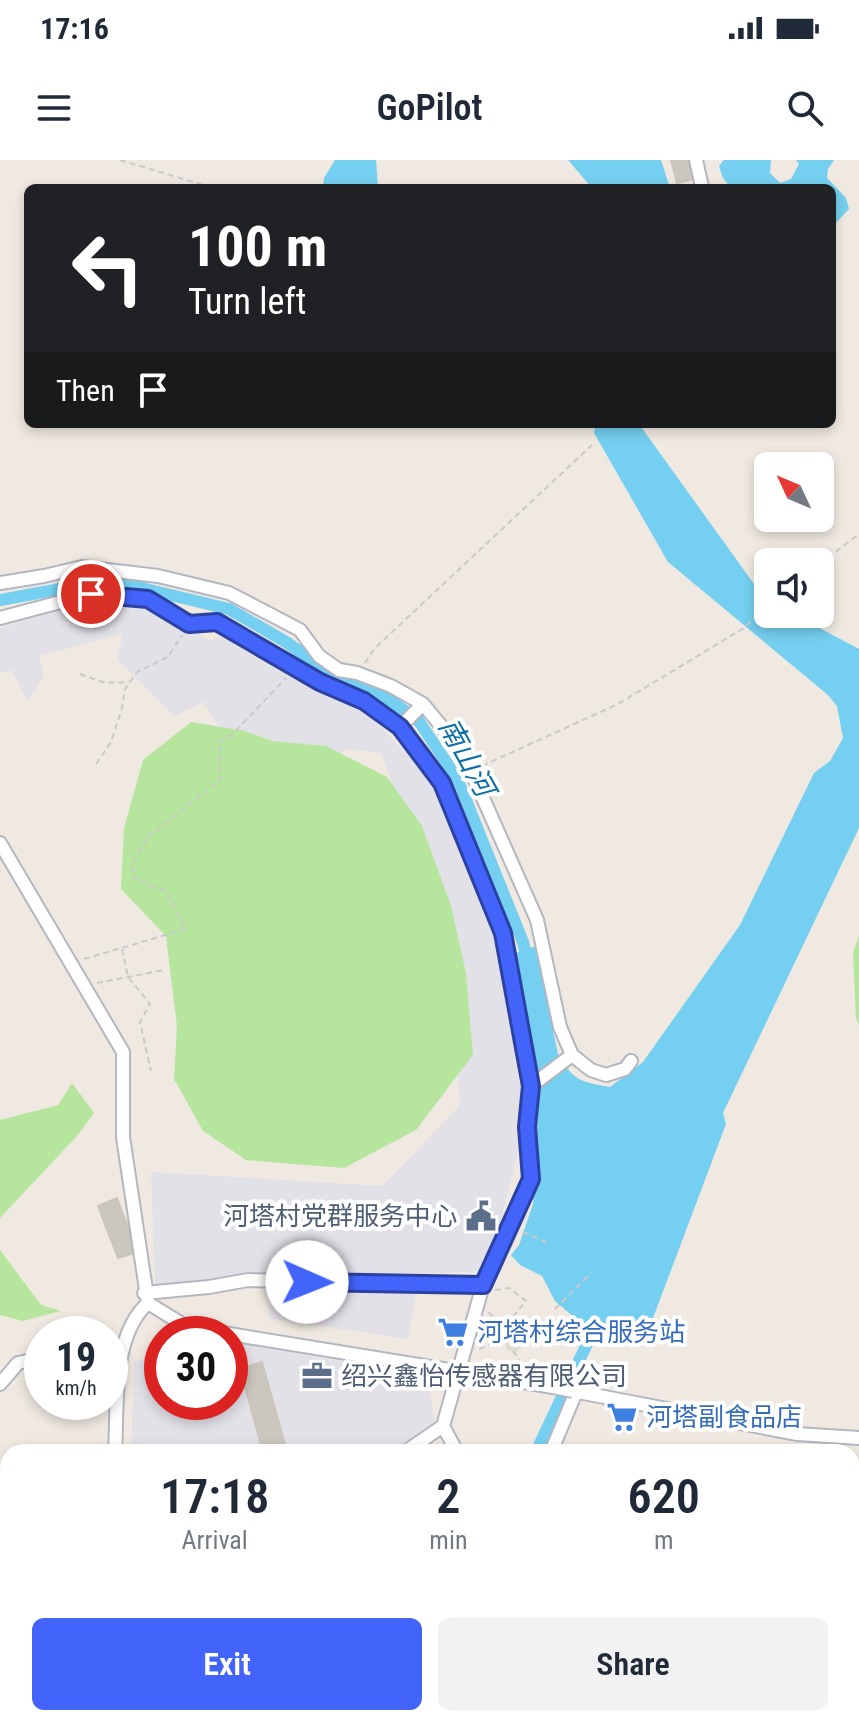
<!DOCTYPE html>
<meta charset="utf-8">
<style>
body{margin:0;font-family:"Roboto Condensed","Noto Sans SC",sans-serif;background:#f2f2f3;color:#1f2937;height:100vh;display:flex;flex-direction:column;font-size:30px;white-space:nowrap}
*{box-sizing:border-box;margin:0}
p{font-size:26px;color:#747a83}
.icon{flex:none;width:44px;height:44px;fill:none;stroke:currentColor;stroke-width:2;stroke-linecap:round;stroke-linejoin:round}
.map{position:relative;flex:1;overflow:hidden}
.side{position:absolute;left:0px;top:1284px;width:860px;height:282px;display:flex;flex-direction:column;background:#fff;border-radius:24px 24px 0 0;box-shadow:0 4px 12px #0003}
.side>*{flex:none}
.guide{position:absolute;left:24px;top:24px;width:812px;height:244px;border-radius:12px;box-shadow:0 4px 12px #0003;background:#202124;color:#fff;overflow:hidden}
.needle{width:52px;rotate:314deg}
.tools{position:absolute;left:754px;top:292px;display:grid;gap:16px}
.tools a{display:grid;place-items:center;width:80px;height:80px;border-radius:12px;background:#fff;box-shadow:0 4px 12px #0003;font-size:40px}
.speed{position:absolute;left:24px;top:1156px;display:flex;gap:16px;font-size:40px;font-weight:700;text-align:center}
.speed>*{display:grid;place-content:center;width:104px;height:104px;border-radius:50%;background:#fff;box-shadow:0 4px 12px #0003;line-height:1}
.speed small{font-size:20px;font-weight:400}
.speed .limit{border:12px solid #d22;background:#fff;color:#111}
.pin{position:absolute;display:grid;place-items:center;width:68px;height:68px;color:#fff;margin:-34px;border:4px solid #fff;border-radius:50%;box-shadow:0 2px 8px #0007}
.me{position:absolute;width:88px;margin:-44px;rotate:91deg;stroke-linejoin:round;filter:drop-shadow(0 0 6px #0008)}
.turn{display:flex;align-items:center;gap:28px;height:168px;padding:0 32px;font-size:36px}
.turn .icon{width:104px;height:104px;stroke-width:2.5}
.turn b{display:block;font-size:56px;line-height:68px}
.then{display:flex;align-items:center;height:76px;padding:0 32px;background:#0003;gap:16px;font-size:30px}
.eta{display:flex;justify-content:space-evenly;align-items:center;height:136px;text-align:center}
.eta b{font-size:48px;font-weight:600;line-height:56px}
.cta{display:flex;gap:16px;margin-top:auto;padding:16px 32px}
.cta a{flex:1;height:92px;border-radius:12px;background:#4264fb;color:#fff;font-size:32px;font-weight:600;line-height:92px;text-align:center}
.cta a+a{background:#f2f2f3;color:#1f2937}
.status{display:flex;justify-content:space-between;align-items:center;height:56px;padding:0 40px;background:#fff;direction:ltr}
.status svg{height:22px;fill:currentColor}
header{display:flex;justify-content:space-between;align-items:center;height:104px;padding:0 32px;background:#fff;font-size:36px;font-weight:600}
.map>svg:first-child{display:block}
</style>
<div class="status"><b>17:16</b><svg viewBox="0 0 49 12"><path d="M0 12V9h3v3zM5 12V6h3v6zM10 12V3h3v9zM15 12V0h3v12zM26 1h20v11H26zM47 4h2v5h-2z"/></svg></div>
<header><svg class="icon" aria-label="menu" viewBox="0 0 24 24"><path d="M4 6h16M4 12h16M4 18h16"/></svg>GoPilot<svg class="icon" aria-label="search" viewBox="0 0 24 24"><circle cx="10" cy="10" r="6"/><path d="M15 15l6 6"/></svg></header>
<div class="map">
<svg width="859" height="1565" viewBox="0 0 859 1565">
<rect width="100%" height="100%" fill="#efe9e1"/>
<!-- industrial -->
<path fill="#e3e1e8" d="M93 440 147 442 211 481 226 472 360 546 434 622 496 772 525 963 489 1111 155 1123 151 1012 383 1026 460 945 450 782 381 593 346 589 316 615 221 571 204 542 174 556 117 500 123 474 39 496 44 515 27 541 12 510 0 513V468Z
M272 1127 416 1133 408 1179 269 1158Z
M230 1179 427 1219 435 1262 405 1292H131L134 1202 162 1193V1242H230Z"/>
<!-- green -->
<path fill="#b6e59e" d="M191 562 245 571 272 581 326 586 387 617 422 666 451 746 466 813 473 895 416 970 344 1008 246 1000 203 971 174 919 177 867 166 776 121 729 124 668 143 600Z
M859 775V865L856 859 853 793Z
M72 923 94 953 77 976 0 1058V960L58 945Z
M0 1090 41 1145 61 1151 23 1161 0 1155Z
M852 1309H859V1565H794L788 1558H852Z"/>
<!-- plaza -->
<path fill="#dfdcd8" d="M520 1158 531 1166 541 1162 547 1172 526 1180 517 1192 513 1191 507 1190 505 1183 497 1180 502 1163 517 1166Z"/>
<!-- water -->
<path fill="#75cff0" d="M335 0H376L378 28H323L324 18Z
M568 0H661L670 28H592Z
M724 0H771L770 13 780 23 791 19 799 4 796 0H834L828 9 827 18 846 38 849 49 832 67V28H731L723 18 719 6Z
M596 264H639L764 438 768 441V454H793L859 489V668L723 953 726 964 644 1182 582 1164 555 1141 542 1116 520 1105 511 1095 519 1085 533 1044 539 930 516 793 535 786 558 894C573 921 581 922 610 927L643 902 740 765 814 613 830 601 843 578 837 546 828 535 668 402 594 273Z"/>
<g fill="none" stroke-linecap="round" stroke-linejoin="round">
<!-- canal -->
<path stroke="#75cff0" stroke-width="12" d="M0 440 108 420 229 449 286 482 338 519 379 533 418 560 457 618 523 782 528 804
M536 1292 601 1154"/>
</g>
<!-- building -->
<path fill="#cbc7bf" stroke="#cbc5ba" stroke-width="2" d="M671 0H693L698 18 677 23Z
M117 1038 132 1078 134 1093 118 1098 98 1046Z
M262 1202 287 1292H263L240 1209Z"/>
<g fill="none" stroke-linecap="round" stroke-linejoin="round">
<!-- minor casing -->
<g stroke="#b4b7c1" stroke-width="16">
<path id="minor" d="M696 0 702 27
M0 423 44 416 82 407 158 416 229 433 300 470 319 496 339 510 357 513 391 526 423 544 452 579 471 611 537 760 560 867 572 895 591 910 606 915 625 909 631 901
M0 458 91 434 148 439 189 464 217 462 320 522 364 541 400 567 442 623 503 773 531 926 527 967 531 1019 483 1125 443 1266 405 1292
M400 567 423 544
M0 683 123 892V977L148 1143 187 1167 553 1227
M531 926 572 895
M144 1133 209 1127 248 1120 483 1125
M0 1224 18 1203 42 1198
M573 1231 797 1274 859 1278
M443 1266 457 1292
M115 1292C118 1245 111 1176 148 1143
M551 1292 576 1232
M0 1361 8 1362
M163 1558 165 1565
M451 1558 456 1565
M619 1558 625 1565
M209 1565 213 1558
M579 1565 582 1558"/>
</g>
<!-- path -->
<path stroke="#c9c9c9" stroke-width="2" stroke-dasharray="6 4" stroke-linecap="butt" d="M120 0 213 28
M820 404 859 374
M365 503 375 488 592 285
M80 514 105 523 129 522
M96 604 111 582 122 548 125 529 137 512 168 497 182 475
M482 606 618 544 744 468 768 444
M122 789 128 817 150 844 140 862 151 911
M84 799 186 769 166 731 134 718 132 705 147 678 221 619 219 582 231 576 286 518
M97 823 164 810
M523 1072 548 1083
M495 1130 509 1128 526 1141 508 1163
M555 1149 591 1113
M488 1152 502 1163
M479 1189 500 1181
M513 1191 521 1202C536 1204 549 1209 565 1210"/>
<!-- minor -->
<use href="#minor" stroke="#fff" stroke-width="12"/>
<!-- minor-bridge casing -->
<g stroke="#b4b7c1" stroke-width="16" stroke-linecap="butt">
<path id="minor-bridge" d="M553 1227 573 1231"/>
</g>
<!-- minor-bridge -->
<use href="#minor-bridge" stroke="#fff" stroke-width="12"/>
</g>
<g fill="none" stroke-linecap="round" stroke-linejoin="round">
<!-- route casing -->
<g stroke="#2b41a3" stroke-width="20">
<path id="route" d="M91 434 148 439 189 464 217 462 320 522 364 541 400 567 442 623 503 773 531 926 527 967 531 1019 483 1125 307 1122"/>
</g>
<!-- route -->
<use href="#route" stroke="#4264fb" stroke-width="14"/>
</g>
<!-- icons -->
<defs>
<g id="civic-bare" transform="scale(2.4)"><path d="M-.6-6.5H3V-4.5H.6V-3L4-1V1h2V6H-6V1h2V-1L-.6-3ZM-1.2 2.5V6h2.4V2.5Z" fill="#5c6f8a" stroke="#fff" stroke-width="2.5" paint-order="stroke"/></g>
<g id="supermarket-bare" transform="scale(2.4)"><path d="M-6-5.5h2.5l.6 2H6L4.5 2H-2.5L-4.4-4H-6ZM-1.5 3.2a1.3 1.3 0 1 0 .1 0ZM3 3.2a1.3 1.3 0 1 0 .1 0Z" fill="#3f7fe0" stroke="#fff" stroke-width="2.5" paint-order="stroke"/></g>
<g id="office-bare" transform="scale(2.4)"><path d="M-6-3h4V-5.5h4V-3h4V5H-6ZM-1-4.5V-3h2v-1.5ZM-6 0V1H6V0Z" fill="#5c6f8a" stroke="#fff" stroke-width="2.5" paint-order="stroke"/></g>
</defs>
<g fill-rule="evenodd">
<use href="#civic-bare" x="481" y="1056"/>
<use href="#supermarket-bare" x="453" y="1172"/>
<use href="#office-bare" x="317" y="1216"/>
<use href="#supermarket-bare" x="622" y="1257"/>
</g>
<g text-anchor="middle" stroke-width="8" stroke-linejoin="round" paint-order="stroke">
<!-- service labels -->
<g font-size="26" fill="#4e5e75" stroke="#fff" text-anchor="end">
<text x="457" y="1065">河塔村党群服务中心</text>
<text x="341" y="1225" text-anchor="start">绍兴鑫怡传感器有限公司</text>
</g>
<!-- shop labels -->
<g font-size="26" fill="#366cbe" stroke="#fff" text-anchor="start">
<text x="477" y="1181">河塔村综合服务站</text>
<text x="646" y="1266">河塔副食品店</text>
</g>
<!-- water labels -->
<g font-size="28" font-style="italic" fill="#0d6fa3" stroke="#fff">
<text transform="translate(467 597) rotate(61)" y="10">南山河</text>
</g>
</g>
</svg>
<div class="tools">
<a><svg class="needle" viewBox="-14 -14 28 28"><path d="M0-13l5 13h-10z" fill="#e53935"/><path d="M0 13l5-13h-10z" fill="#747a83"/></svg></a>
<a><svg class="icon" aria-label="sound" viewBox="0 0 24 24"><path d="M4 9h4l5-4v14l-5-4H4zM17 9q2 3 0 6"/></svg></a>
</div>
<div class="speed"><div>19<small>km/h</small></div><div class="limit">30</div></div>
<div class="pin" style="left:91px;top:434px;background:#d93025"><svg class="icon" aria-label="arrive" viewBox="0 0 24 24"><path d="M6 21V4h12l-3 4 3 4H6"/></svg></div>
<svg class="me" style="left:307px;top:1122px" viewBox="-20 -20 40 40"><circle r="19" fill="#fff"/><path d="M0-13L10 11 0 6-10 11z" fill="#4264fb"/></svg>
<div class="guide">
<div class="turn"><svg class="icon" aria-label="left" viewBox="0 0 24 24"><path d="M17 20v-9H6M10 6l-5 5 5 5"/></svg><div><b>100 m</b>Turn left</div></div>
<div class="then">Then<svg class="icon" aria-label="arrive" viewBox="0 0 24 24"><path d="M6 21V4h12l-3 4 3 4H6"/></svg></div>
</div>
<section class="side">
<div class="eta">
<div><b>17:18</b><p>Arrival</p></div>
<div><b>2</b><p>min</p></div>
<div><b>620</b><p>m</p></div>
</div>
<div class="cta"><a>Exit</a><a>Share</a></div>
</section>
</div>
